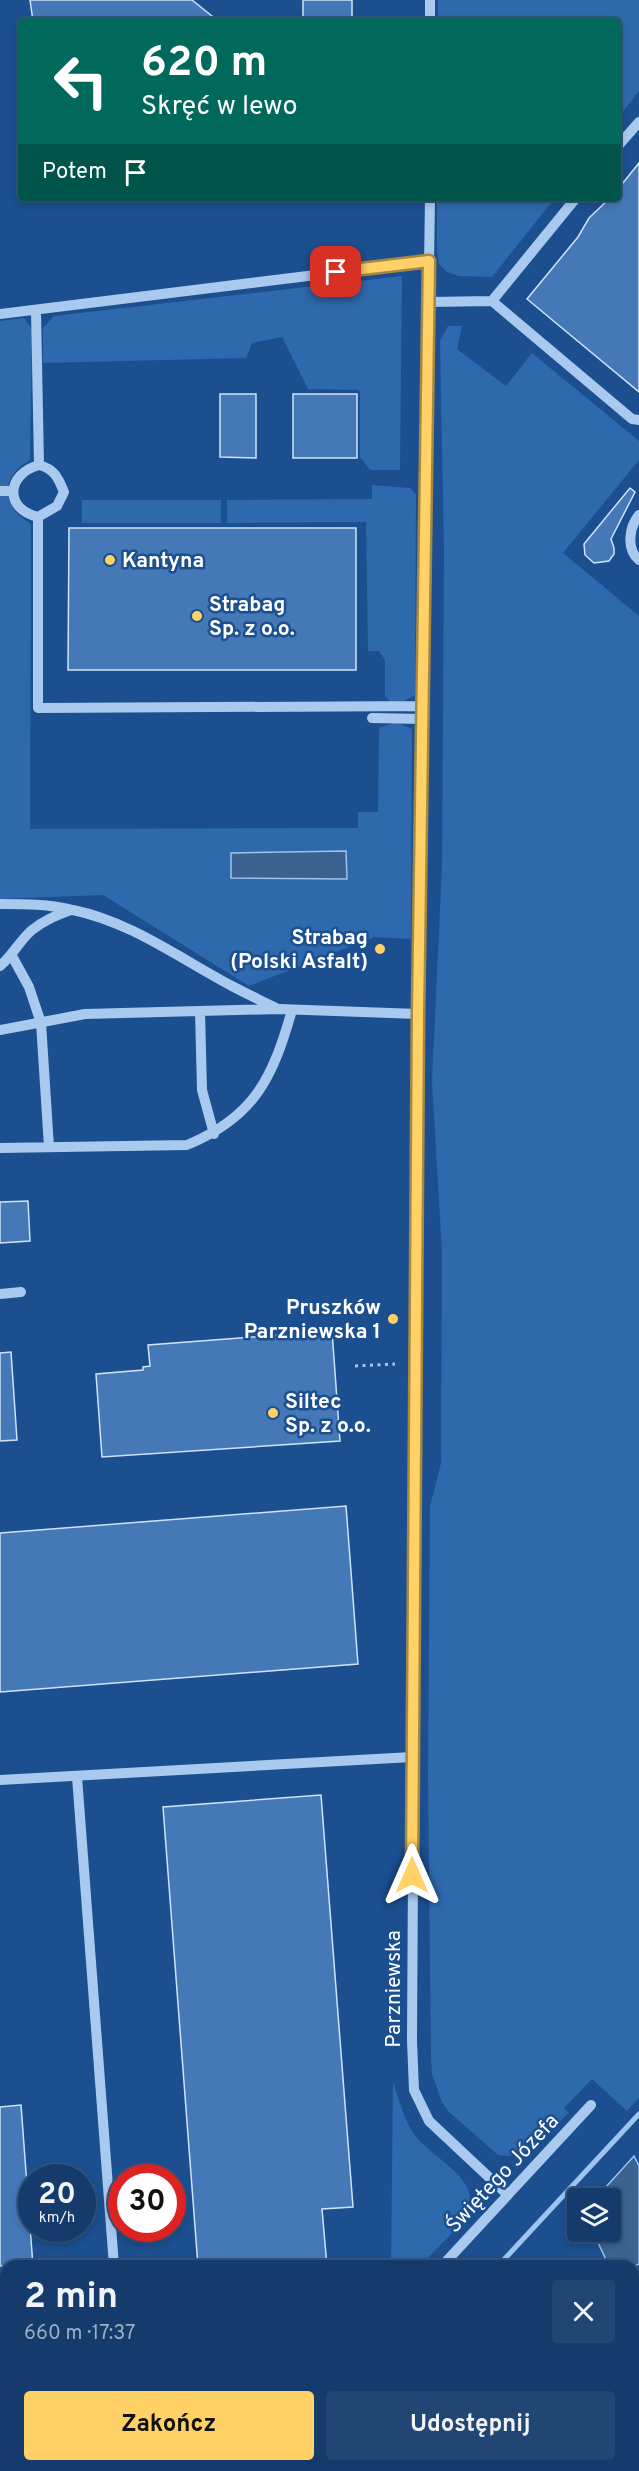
<!DOCTYPE html>
<html lang="pl">
<meta charset="utf-8">
<style>
body{margin:0;font-family:Overpass,sans-serif;background:#214673;color:#f1f3f6;height:100vh;display:flex;flex-direction:column;font-size:22px;white-space:nowrap}
*{box-sizing:border-box;margin:0}
p{font-size:20px;color:#9dadc1}
.icon{flex:none;width:33px;height:33px;fill:none;stroke:currentColor;stroke-width:2;stroke-linecap:round;stroke-linejoin:round}
.map{position:relative;flex:1;overflow:hidden}
.sheet{position:absolute;left:0px;top:2260px;width:639px;height:212px;display:flex;flex-direction:column;background:#143b6b;border-radius:18px 18px 0 0;box-shadow:0 3px 9px #0003,0 0 0 2px #33557e}
.sheet>*{flex:none}
.guide{position:absolute;left:18px;top:18px;width:603px;height:183px;border-radius:6px;box-shadow:0 3px 9px #0003,0 0 0 2px #33557e;background:#00695c;color:#fff;overflow:hidden}
.tools{position:absolute;left:567px;top:2188px;display:grid;gap:12px}
.tools a{display:grid;place-items:center;width:54px;height:54px;border-radius:6px;background:#143b6b;box-shadow:0 3px 9px #0003,0 0 0 2px #33557e;font-size:30px}
.speed{position:absolute;left:18px;top:2164px;display:flex;gap:12px;font-size:30px;font-weight:700;text-align:center}
.speed>*{display:grid;place-content:center;width:78px;height:78px;border-radius:50%;background:#143b6b;box-shadow:0 3px 9px #0003,0 0 0 2px #33557e;line-height:1}
.speed small{font-size:15px;font-weight:400}
.speed .limit{border:9px solid #d22;background:#fff;color:#111}
.pin{position:absolute;display:grid;place-items:center;width:51px;height:51px;color:#fff;margin:-26px;border-radius:12px;box-shadow:0 3px 9px #0006}
.me{position:absolute;width:66px;margin:-33px;rotate:0deg;stroke-linejoin:round;filter:drop-shadow(0 0 4px #0008)}
.turn{display:flex;align-items:center;gap:21px;height:126px;padding:0 24px;font-size:27px}
.turn .icon{width:78px;height:78px;stroke-width:2.5}
.turn b{display:block;font-size:42px;line-height:51px}
.then{display:flex;align-items:center;height:57px;padding:0 24px;background:#0003;gap:12px;font-size:22px}
.round{display:grid;place-items:center;flex:none;width:63px;height:63px;border-radius:6px;background:#214673}
.headline{display:flex;align-items:center;justify-content:space-between;height:102px;padding:0 24px}
h1{font-size:36px;font-weight:700;line-height:45px}
.primary-button{display:flex;gap:12px;margin-top:auto;padding:12px 24px}
.primary-button a{flex:1;height:69px;border-radius:6px;background:#ffd166;color:#111;font-size:24px;font-weight:700;line-height:69px;text-align:center}
.primary-button a+a{background:#214673;color:#f1f3f6}
.map>svg:first-child{display:block}
</style>
<div class="map">
<svg width="639" height="2471" viewBox="0 0 639 2471">
<rect width="100%" height="100%" fill="#1b4f8f"/>
<!-- green -->
<path fill="#2e69ad" d="M438 0H639V91L618 118V21H438Z
M437 198H555L492 277 459 276 447 272 439 264 437 250Z
M402 276 400 470H370L360 457V392L358 390 308 389 282 337 252 343 246 358 43 363V328L54 316Z
M24 318 32 329 30 460C0 477 0 506 31 524L30 829 358 828V812H378L379 728 396 722 412 729 411 939 375 937 249 986 103 895 0 899V321Z
M448 326H462L457 349 506 386 532 353 639 441V460L563 553 639 616V2098L627 2111 592 2079 564 2108 569 2113 525 2152 511 2156 498 2155 449 2112 442 2102 432 2074 431 2057 428 1777 430 1506 441 1463 442 1252 432 1081 442 867 444 551 440 341Z
M372 485 410 488 416 494 415 695 395 706 385 696V660L379 651H368L366 522 227 523V500L372 499Z
M82 500H221V523H82Z
M393 2082C399 2099 404 2120 414 2134 434 2162 490 2180 463 2222L420 2266H391Z"/>
<!-- water -->
<path fill="#3c6290" stroke="#9cc4f0" stroke-width="1.5" d="M346 851 347 879 231 878V853Z
M634 2156 639 2166V2264L633 2267 609 2266 593 2232H610V2199H595Z"/>
<g fill="none" stroke-linecap="round" stroke-linejoin="round">
<!-- stream -->
<path stroke="#9cc4f0" stroke-width="5" d="M498 2266 639 2114
M309 2471 314 2466"/>
</g>
<!-- building -->
<path fill="#4478b7" stroke="#cfe3fa" stroke-width="1.5" d="M30 0H192L218 21H33Z
M303 0H352V21H303Z
M639 163V392L527 299 578 237 589 218 610 198H618V189Z
M220 394H256V458L220 457Z
M293 394H357V458H293Z
M630 488 635 492 611 539 614 548V554L609 561 594 563 585 555 584 544Z
M69 528H356V670H68Z
M28 1201 30 1241 0 1243V1202Z
M332 1331 340 1441 102 1457 96 1374 143 1370V1367L150 1366 148 1345Z
M11 1352 17 1440 0 1441V1353Z
M346 1506 358 1664 0 1692V1533Z
M321 1795 353 2207 322 2209 327 2266H198L163 1807Z
M21 2105 33 2266H0V2107Z"/>
<g fill="none" stroke-linecap="round" stroke-linejoin="round">
<!-- path -->
<path stroke="#a9c9ee" stroke-width="3" stroke-dasharray="3 4.5" stroke-linecap="butt" d="M355 1366 395 1364"/>
<!-- minor -->
<path stroke="#a9c9ee" stroke-width="10" d="M430 21V0
M618 146 639 122
M430 198 418 1014 412 2041 414 2090 429 2121 508 2195
M492 301 576 198
M429 302 492 301 632 419 639 420
M36 310 39 465C54 469 58 477 64 492L57 506 38 517V708L423 706
M0 314 429 261
M0 491H13
M639 515C629 527 626 549 639 560
M38 517C4 509 6 474 39 465
M372 718 423 719
M0 904C25 904 49 904 73 910 131 922 179 958 230 985 245 993 260 1000 276 1008
M12 956 29 987 41 1023 49 1147
M0 966C13 955 20 940 32 930 44 920 58 915 71 910
M200 1011 202 1090 214 1134
M0 1030 85 1014 279 1009 418 1014
M0 1148 187 1145C255 1117 273 1077 292 1010
M0 1294 21 1292
M77 1777 114 2266
M0 1780 412 1757
M442 2266 591 2105
M633 2410 639 2424
M129 2466 130 2471
M194 2471 198 2466
M253 2471 258 2466"/>
</g>
<g fill="none" stroke-linecap="round" stroke-linejoin="round">
<!-- route casing -->
<g stroke="#a68842" stroke-width="15">
<path id="route" d="M336 272 429 261 418 1014 412 1875"/>
</g>
<!-- route -->
<use href="#route" stroke="#ffd166" stroke-width="10"/>
</g>
<!-- markers -->
<g fill="#ffd166" stroke="#1b4f8f" stroke-width="2">
<circle cx="110" cy="560" r="6"/>
<circle cx="197" cy="616" r="6"/>
<circle cx="380" cy="949" r="6"/>
<circle cx="393" cy="1319" r="6"/>
<circle cx="273" cy="1413" r="6"/>
</g>
<g text-anchor="middle" stroke-width="5" stroke-linejoin="round" paint-order="stroke">
<!-- poi labels -->
<g font-size="21" font-weight="bold" fill="#fff" stroke="#1b4f8f" text-anchor="start">
<text x="122" y="567">Kantyna</text>
<text x="209" y="611">Strabag<tspan x="209" dy="24">Sp. z o.o.</tspan></text>
<text x="368" y="944" text-anchor="end">Strabag<tspan x="368" dy="24">(Polski Asfalt)</tspan></text>
<text x="381" y="1314" text-anchor="end">Pruszków<tspan x="381" dy="24">Parzniewska 1</tspan></text>
<text x="285" y="1408">Siltec<tspan x="285" dy="24">Sp. z o.o.</tspan></text>
</g>
<!-- street labels -->
<g font-size="21" fill="#fff" stroke="#1b4f8f">
<text transform="translate(393 1989) rotate(-90)" y="7">Parzniewska</text>
<text transform="translate(502 2173) rotate(-47)" y="7">Świętego Józefa</text>
</g>
</g>
</svg>
<div class="tools">
<a><svg class="icon" aria-label="layers" viewBox="0 0 24 24"><path d="M12 4l9 5-9 5-9-5zM3 14l9 5 9-5"/></svg></a>
</div>
<div class="speed"><div>20<small>km/h</small></div><div class="limit">30</div></div>
<div class="pin" style="left:336px;top:272px;background:#d93025"><svg class="icon" aria-label="arrive" viewBox="0 0 24 24"><path d="M6 21V4h12l-3 4 3 4H6"/></svg></div>
<svg class="me" style="left:412px;top:1875px" viewBox="-20 -20 40 40"><path d="M0-17L14 15 0 8-14 15z" fill="#ffd166" stroke="#fff" stroke-width="4"/></svg>
<div class="guide">
<div class="turn"><svg class="icon" aria-label="left" viewBox="0 0 24 24"><path d="M17 20v-9H6M10 6l-5 5 5 5"/></svg><div><b>620 m</b>Skręć w lewo</div></div>
<div class="then">Potem<svg class="icon" aria-label="arrive" viewBox="0 0 24 24"><path d="M6 21V4h12l-3 4 3 4H6"/></svg></div>
</div>
<section class="sheet">
<div class="headline"><div><h1>2 min</h1><p>660 m · 17:37</p></div><a class="round"><svg class="icon" aria-label="close" viewBox="0 0 24 24"><path d="M6 6l12 12M18 6L6 18"/></svg></a></div>
<div class="primary-button"><a>Zakończ</a><a>Udostępnij</a></div>
</section>
</div>
